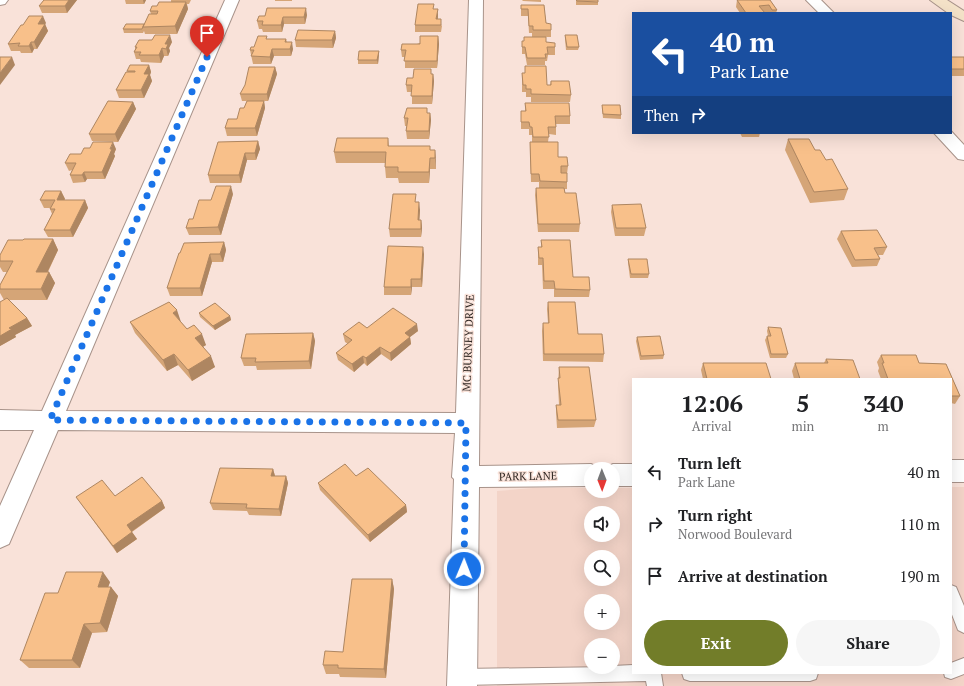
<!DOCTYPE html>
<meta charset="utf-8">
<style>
body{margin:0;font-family:"PT Serif",serif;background:#f6f6f6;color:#202124;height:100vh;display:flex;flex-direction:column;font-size:15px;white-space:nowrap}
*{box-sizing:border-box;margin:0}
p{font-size:13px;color:#757577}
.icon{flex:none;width:22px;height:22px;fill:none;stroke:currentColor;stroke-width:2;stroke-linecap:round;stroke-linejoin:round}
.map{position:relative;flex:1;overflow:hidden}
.drawer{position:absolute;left:632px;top:378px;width:320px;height:296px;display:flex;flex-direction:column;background:#fff;border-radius:0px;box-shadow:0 4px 16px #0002}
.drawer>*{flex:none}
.hud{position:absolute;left:632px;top:12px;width:320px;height:122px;border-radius:0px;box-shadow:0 4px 16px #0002;background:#1a4fa0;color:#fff;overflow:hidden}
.needle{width:26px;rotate:179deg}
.controls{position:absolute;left:584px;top:462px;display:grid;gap:8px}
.controls a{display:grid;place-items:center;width:36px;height:36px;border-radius:50%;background:#fff;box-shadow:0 4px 16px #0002;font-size:20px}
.pin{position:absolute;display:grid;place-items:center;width:34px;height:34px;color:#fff;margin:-41px -17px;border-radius:50% 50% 50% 0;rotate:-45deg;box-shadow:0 0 4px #0007}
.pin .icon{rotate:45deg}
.me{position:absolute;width:44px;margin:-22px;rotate:1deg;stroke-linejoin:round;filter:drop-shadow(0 0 3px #0008)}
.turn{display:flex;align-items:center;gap:14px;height:84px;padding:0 12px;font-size:18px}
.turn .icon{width:52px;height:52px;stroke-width:2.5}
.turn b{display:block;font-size:28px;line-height:34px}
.then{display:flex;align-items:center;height:38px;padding:0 12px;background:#0003;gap:8px;font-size:15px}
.eta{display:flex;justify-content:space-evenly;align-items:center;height:68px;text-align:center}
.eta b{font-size:24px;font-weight:800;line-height:28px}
.button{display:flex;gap:8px;margin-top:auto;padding:8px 12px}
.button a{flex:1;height:46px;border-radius:24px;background:#727d29;color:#fff;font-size:16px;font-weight:800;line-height:46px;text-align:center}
.button a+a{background:#f6f6f6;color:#202124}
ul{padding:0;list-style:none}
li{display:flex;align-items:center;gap:12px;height:52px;padding:0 12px}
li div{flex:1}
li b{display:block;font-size:15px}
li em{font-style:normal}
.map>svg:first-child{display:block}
</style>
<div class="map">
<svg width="964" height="686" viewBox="0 0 964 686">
<rect width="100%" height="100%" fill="#f9e2d9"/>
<!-- built -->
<path fill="#f3d4c8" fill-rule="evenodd" d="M951 487H964V686H497V491L533 488H591V491H613V488H633V673H951ZM591 513H613V535H591ZM591 557H613V579H591ZM591 601H613V623H591ZM591 645H613V667H591Z"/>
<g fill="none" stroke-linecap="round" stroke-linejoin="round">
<!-- service casing -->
<g stroke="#a8938a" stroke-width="2">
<path id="service" d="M951 585 956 587 964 606V633L958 630 951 612Z
M964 658V674L951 679 945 677 944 673H951V663Z
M633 665V673H661L663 686H647L646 681 462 685 456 683 454 677 456 671 462 669 613 667V666Z
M682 673H818L816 679 810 681H690L684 679Z"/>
</g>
<!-- minor casing -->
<g stroke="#a8938a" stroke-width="2">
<path id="minor" d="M0 0H8L5 4 0 5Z
M225 0H239L66 411 456 413 469 0H483L479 466 591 464 601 469H591V486L479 487 477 686H447L454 479 452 477 455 433 58 430 9 544 0 548V506L34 430H0V410L42 411Z
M806 0H821L834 13H819Z
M951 131 964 145V160L958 159 934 133H951Z
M951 460H964V482H951Z
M613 464H633V486H613V469H603Z"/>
</g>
<!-- secondary casing -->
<g stroke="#a8938a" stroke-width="2">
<path id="secondary" d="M930 0H947L964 11V21L951 15V13H948Z"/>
</g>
<!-- service -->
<use href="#service" fill="#fff" fill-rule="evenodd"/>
<!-- minor -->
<use href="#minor" fill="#fff" fill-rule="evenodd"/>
<!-- secondary -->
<use href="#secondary" fill="#f4e2c8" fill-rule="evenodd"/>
</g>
<!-- wall -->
<path fill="#d5a577" d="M44 0H77L67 13H42L39 6Z
M125 0H146L144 4H126Z
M171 0H191L189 4H187L188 9 177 34H145L144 31 143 33H124L123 29 144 24 151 14 150 11 157 6 171 2Z
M275 0H292V1H275Z
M522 0H541V2L523 1Z
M576 0H598V5H576Z
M737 0H770L777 10 776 13H768L767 12H764L765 13H740L736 7Z
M521 5H544L546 23 551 30V37H546V42L555 47V55H548L547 61H545V65H527L525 54H522V41H524V37H532V33H529L528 16H521Z
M307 15 305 24H284L282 32H263L262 29H259L257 21 259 16Z
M438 16V19L442 26 441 32H415V25Z
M46 23 45 24 48 31 37 49H34L32 53H21L20 51H11L8 44Z
M335 31 336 38 333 48 296 47 295 40Z
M565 35 579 47 578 50H566L565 39Z
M438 36 439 44 437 68H405V57H402L401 50Z
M268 39H286L287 42 293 49 291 56H274L271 64H253L250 50Z
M172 42 169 48 170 51 168 56H164L161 63 141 62 140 59H136L134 52 135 49V47Z
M379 51V54L378 64H358V60Z
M951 57H964V76H951Z
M149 65 151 72 150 75 152 81 144 98H119L116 90 128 72 127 71Z
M275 67 277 74 268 101H264L265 108 257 136H227L225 128 237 119 244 108 247 101H242L240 94Z
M522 73 547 85H550L551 81 571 95 570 102H531V97H526V92H522Z
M431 74H433L434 81 432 104H412V92H407L406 85 413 78Z
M133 102 136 109 118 142 92 141 89 134Z
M525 103 570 116V124H556V135L549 134 548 142 558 157 568 166 567 174V189H565V193L580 224 579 232H538L535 195 536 188H539V182H531L530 150V142H532V135H529V129H521V111H525Z
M602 105 621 115V119L603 118 602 108Z
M428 113H430L431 120 429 139H407L406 131 407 126H405L404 118Z
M740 133H760L759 137H742Z
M388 138 389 146 430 150H435L436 169H430L429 183H399L398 178H386L385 167V163H336L334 152Z
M788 139 815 150 826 160 848 189 844 200 810 203 785 150Z
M258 141 260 149 256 160H247L241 183H210L208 175Z
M116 149 114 154 115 156 105 179H87L85 182 73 183 70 175 72 170 69 171 65 163 81 154Z
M61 191 65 199 64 200H85L88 208 73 237H48L44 230 52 214 50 209 51 208H44L40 200Z
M233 194 221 235H189L186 228 193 219Z
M416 202 420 210 419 220H421L422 228 421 237H390L389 229Z
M612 205 646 228 644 236H615L611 212Z
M841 231 887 247 883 255H878L880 259 877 266 852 267 837 239Z
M53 239 58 250 48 272H49L55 283 47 300H9L27 318 32 326 15 335 16 337 0 346 4 300 0 293V285L7 272H3L0 267V255L23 240Z
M541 240 573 277 590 290 589 297H554V289H543L542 265H538V247H541Z
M224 242 226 250 223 262H212L202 296H170L167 288 180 253Z
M424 254 422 287H412L411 295H384V287Z
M628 259 649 274 648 278H630L628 263Z
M548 302 578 334 604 354 603 362 543 361 542 331 543 323H548L547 309Z
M199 313 230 316 231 320 215 330 200 317Z
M130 322H181L187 329 206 345 203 347 215 367 192 381 178 365 167 371 135 333Z
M768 327 788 354 786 358H770L765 340 767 336H768L767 331Z
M367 328 418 331 410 337 411 344 391 361 381 354 367 366 364 363 354 372 338 360 336 353 348 344 345 342 343 334Z
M313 333 315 341 311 369 257 370 256 366H244L241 358Z
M637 337 664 355 663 359 640 360 636 341Z
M881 355H916L919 363 946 364 960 396 955 404 951 403V379H881L878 371 879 368 877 362Z
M826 359 860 379H794L792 371 795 363H824Z
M703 363 771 379H703L701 370Z
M559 367 596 420 594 427 557 428 556 412V405H559L558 385Z
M273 469 275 476H286L288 483 281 516 249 515 247 511 213 510 210 503Z
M356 476 406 505 407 512 370 542 320 490 318 483Z
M115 496 162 501 165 508 132 532 137 539 117 553 76 497Z
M392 579 394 589 386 678 340 677 339 674H326L323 665 343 652Z
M110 582 108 587H111L118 596 107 632 92 633 80 668H29L20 660 58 593Z"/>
<!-- shaded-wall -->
<path fill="#ae8661" d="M69 0H77L67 13 65 6Z
M143 0H146L144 4Z
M186 2 188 9 177 34 175 26Z
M306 8 307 15 305 24 304 17Z
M438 9V16L437 26 436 19Z
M43 16 46 23 40 32 38 24Z
M283 17 284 24 282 32 281 25Z
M45 24 48 31 37 49 34 42Z
M335 31 336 38 333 48 332 40Z
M170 35 172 42 169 48 170 51 168 56 165 44Z
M438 36 439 44 437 68V61Z
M31 42 34 49 32 53 29 46Z
M292 42 293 49 291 56 290 49Z
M162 48 164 56 161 63 159 55Z
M272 49 274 56 271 64 270 57Z
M379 51V54L378 64 377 60Z
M12 57 15 65 0 85V73Z
M149 65 151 72 150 75 152 81 144 98 141 90 144 74Z
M275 67 277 74 268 101 267 94Z
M433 74 434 81 432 104V96Z
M264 101 265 108 257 136 255 128Z
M133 102 136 109 118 142 115 134Z
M430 113 431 120 429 139V131Z
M258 141 260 149 256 160 255 153Z
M113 142 116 149 114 154 115 156 105 179 102 172Z
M435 150 436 161V169L435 158Z
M245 153 247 160 241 183 239 175Z
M430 158V169L429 183V172Z
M84 172 87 179 85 182 82 175Z
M231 186 233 194 221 235 218 227Z
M61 191 65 199 60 207 57 200Z
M85 200 88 208 73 237 70 230Z
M419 202 420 210 419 228 418 220Z
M421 220 422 228 421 237Z
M53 239 58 250 42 283 36 272Z
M224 242 226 250 223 262 220 254Z
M423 247 424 254 422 287 421 279Z
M210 254 212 262 202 296 200 288Z
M49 272 55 283 47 300 41 289Z
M411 279 412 287 411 295Z
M177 310 181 322 173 313Z
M230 316 231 320 215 330 213 326Z
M27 318 32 326 15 335 16 337 0 346V336L9 328Z
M417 324 418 331 410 337 411 344 391 361 390 353 405 333Z
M313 333 315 341 311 369 309 361Z
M202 334 206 345 199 349 195 338Z
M380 347 381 354 367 366 366 358Z
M174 354 178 365 167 371 163 360Z
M211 356 215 367 192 381 188 370Z
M363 356 364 363 354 372 352 364Z
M273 469 275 476H271Z
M286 476 288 483 281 516 279 509Z
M162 501 165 508 131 532 127 525Z
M406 505 407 512 370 542 368 535Z
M132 532 137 539 117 553 113 546Z
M103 572 110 582 105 596 98 587Z
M392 579 394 589 386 678 384 669Z
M111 587 118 596 107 632 100 623Z
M84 624 92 633 80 668 72 660Z"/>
<!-- building -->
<path fill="#f8c08a" stroke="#ae8661" d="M44 0H69L65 6H39Z
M576 0H598V2L577 1Z
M737 0H770L777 10H772L769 5 759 6 765 13H746Z
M159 2H186L175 26 143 27 149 14H157L158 11H150L152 6H157Z
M418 4H434L433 9H438L436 19H441V25H415Z
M521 5H544L546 23 551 24V30H533V26H529L528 9H521Z
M267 8H306L304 17H283L281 25H262L263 21H257L259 16H265Z
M29 16H43L38 24H45L34 42H31L29 46H18L20 43 8 44 21 25H23Z
M126 24H144L142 29H123Z
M298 30 335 31 332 40H295Z
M155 35H170L165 44H168L166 49 162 48 159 55H139L141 52H134L137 47H135L139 40H152Z
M565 35H577L579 47H567Z
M258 36H267L266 39H286L285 42H292L290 49H272L270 57 251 56 254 50H250L251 47H254Z
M420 36H438L437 61H404L406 50H401L402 44H420Z
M524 37H546V42L555 43V47H547L548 54H545L546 58H527L525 47H522V41H524Z
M359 51H379L377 60H358Z
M0 57H12L0 73Z
M951 57H964V69H951Z
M130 65H149L144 74H149L141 90H116L126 72H135V71H127Z
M525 66H546L547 85H551V81H569L571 95 531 94V89H526V85H523L522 73H525Z
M249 67H275L267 94H240L245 85Z
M414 69H431V74H433L432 96H411L412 85H406L407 78H413Z
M108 101 133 102 115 134H89Z
M247 101H264L255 128H225L228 119H237L240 108H244Z
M525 103H569L570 116H555L556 127H548L549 137H533L532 127H530L529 122H521V111H526Z
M602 105H620L621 115 603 114Z
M407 108H427V113H430L429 131H406L408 118H404Z
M337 138H388V146H430V150H435V158H430L429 172H398V167H385L386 152H334Z
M788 139H809L815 150H820L826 160 832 159 848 189 814 192Z
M258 141 255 153H245L239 175H208L218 142Z
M93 142H113L110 149H112L102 172H84L82 175H70L76 163H65L70 154H81L84 148H90Z
M530 142H558V157H567L568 166H561V173H567V182L540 181 539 174H531Z
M216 186H231L218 227 186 228 189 219H193L199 200H211Z
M536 188H564L565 193H576L580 224H538Z
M45 191H61L57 200H85L70 230H44L55 209H50L55 200H40Z
M393 194H416L415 202H419L418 220H421V229H389Z
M641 204 646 228H616L612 205Z
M877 230 887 247 874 248 880 259 855 260 841 231Z
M24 239H53L36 272H49L41 289H0V285L13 261H0V255L8 240H23Z
M541 240H570L573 277H589L590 290 555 289 554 281H544L543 258H539L538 247H542Z
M224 242 220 254H210L200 288H167L179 253H180L184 243Z
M388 246 423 247 421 279H411V287H384Z
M628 259H647L649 274H631Z
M7 298 27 318 9 328 12 329 0 336V302Z
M169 302 177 310 173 313 187 329 194 325 202 334 195 338 211 356 188 370 174 354 163 360 130 322Z
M548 302H575L578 334H602L604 354H544L543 323H549Z
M215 303 230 316 213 326 199 313Z
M393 308 417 324 405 333 410 337 390 353 380 347 366 358 363 356 352 364 336 353 352 340 343 334 359 322 367 328Z
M768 327 781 328 788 354H771L767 336H771Z
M313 333 309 361 255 362 256 358H241L246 334Z
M660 336 664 355 641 356 637 337Z
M881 355H916L919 363 946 364 960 396H951V379H888L882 363H884Z
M826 359 853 360 860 379H800L795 363H828Z
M703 363H766L771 379H707Z
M559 367H589L596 420H558L556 405H561L558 378H560Z
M345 464 356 476 368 468 406 505 368 535 318 483Z
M220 468 273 469 271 476H286L279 509 246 508 247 504 210 503Z
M142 477 162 501 127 525 132 532 113 546 76 497 102 480 115 496Z
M66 572H103L98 587H111L100 623 84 624 72 660H20L45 593H58Z
M352 579H392L384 669 338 668V665H323L325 651 343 652Z"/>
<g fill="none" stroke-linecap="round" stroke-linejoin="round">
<!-- route -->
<path stroke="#1a73e8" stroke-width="7" stroke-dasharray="0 12.6" d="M207 57 50 420 466 423 464 569"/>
</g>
<g text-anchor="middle" stroke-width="3" stroke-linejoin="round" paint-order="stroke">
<!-- street labels -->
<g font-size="11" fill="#2e2622" stroke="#f9e2d9">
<text transform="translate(468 343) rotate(-88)" y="4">MC BURNEY DRIVE</text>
<text transform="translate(528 476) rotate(-1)" y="4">PARK LANE</text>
</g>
</g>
</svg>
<div class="controls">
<a><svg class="needle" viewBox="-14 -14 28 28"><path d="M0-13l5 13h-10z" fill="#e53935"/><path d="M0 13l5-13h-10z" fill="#757577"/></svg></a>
<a><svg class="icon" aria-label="sound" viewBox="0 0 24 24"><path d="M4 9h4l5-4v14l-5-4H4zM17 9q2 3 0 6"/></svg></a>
<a><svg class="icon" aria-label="search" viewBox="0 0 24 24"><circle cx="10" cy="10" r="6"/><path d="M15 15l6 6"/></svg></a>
<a>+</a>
<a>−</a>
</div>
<div class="pin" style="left:207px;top:57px;background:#d93025"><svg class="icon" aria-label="arrive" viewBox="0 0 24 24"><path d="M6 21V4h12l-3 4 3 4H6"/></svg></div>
<svg class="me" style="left:464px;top:569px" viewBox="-20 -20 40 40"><circle r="17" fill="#1a73e8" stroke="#fff" stroke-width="3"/><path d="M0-11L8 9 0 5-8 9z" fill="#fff"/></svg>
<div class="hud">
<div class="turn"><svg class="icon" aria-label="left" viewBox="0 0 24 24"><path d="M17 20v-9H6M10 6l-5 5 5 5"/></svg><div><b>40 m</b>Park Lane</div></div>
<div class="then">Then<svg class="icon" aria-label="right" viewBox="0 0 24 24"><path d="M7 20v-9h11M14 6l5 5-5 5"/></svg></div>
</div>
<section class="drawer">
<div class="eta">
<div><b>12:06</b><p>Arrival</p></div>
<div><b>5</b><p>min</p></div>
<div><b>340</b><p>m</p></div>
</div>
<ul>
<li><svg class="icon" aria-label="left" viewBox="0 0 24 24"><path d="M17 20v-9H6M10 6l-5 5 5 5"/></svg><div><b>Turn left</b><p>Park Lane</p></div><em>40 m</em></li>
<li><svg class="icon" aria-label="right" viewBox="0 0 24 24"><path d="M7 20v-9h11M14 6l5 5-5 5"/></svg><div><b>Turn right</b><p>Norwood Boulevard</p></div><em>110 m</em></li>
<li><svg class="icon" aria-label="arrive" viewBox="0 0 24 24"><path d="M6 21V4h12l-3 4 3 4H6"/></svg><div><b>Arrive at destination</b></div><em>190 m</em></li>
</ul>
<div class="button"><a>Exit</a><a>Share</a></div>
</section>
</div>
